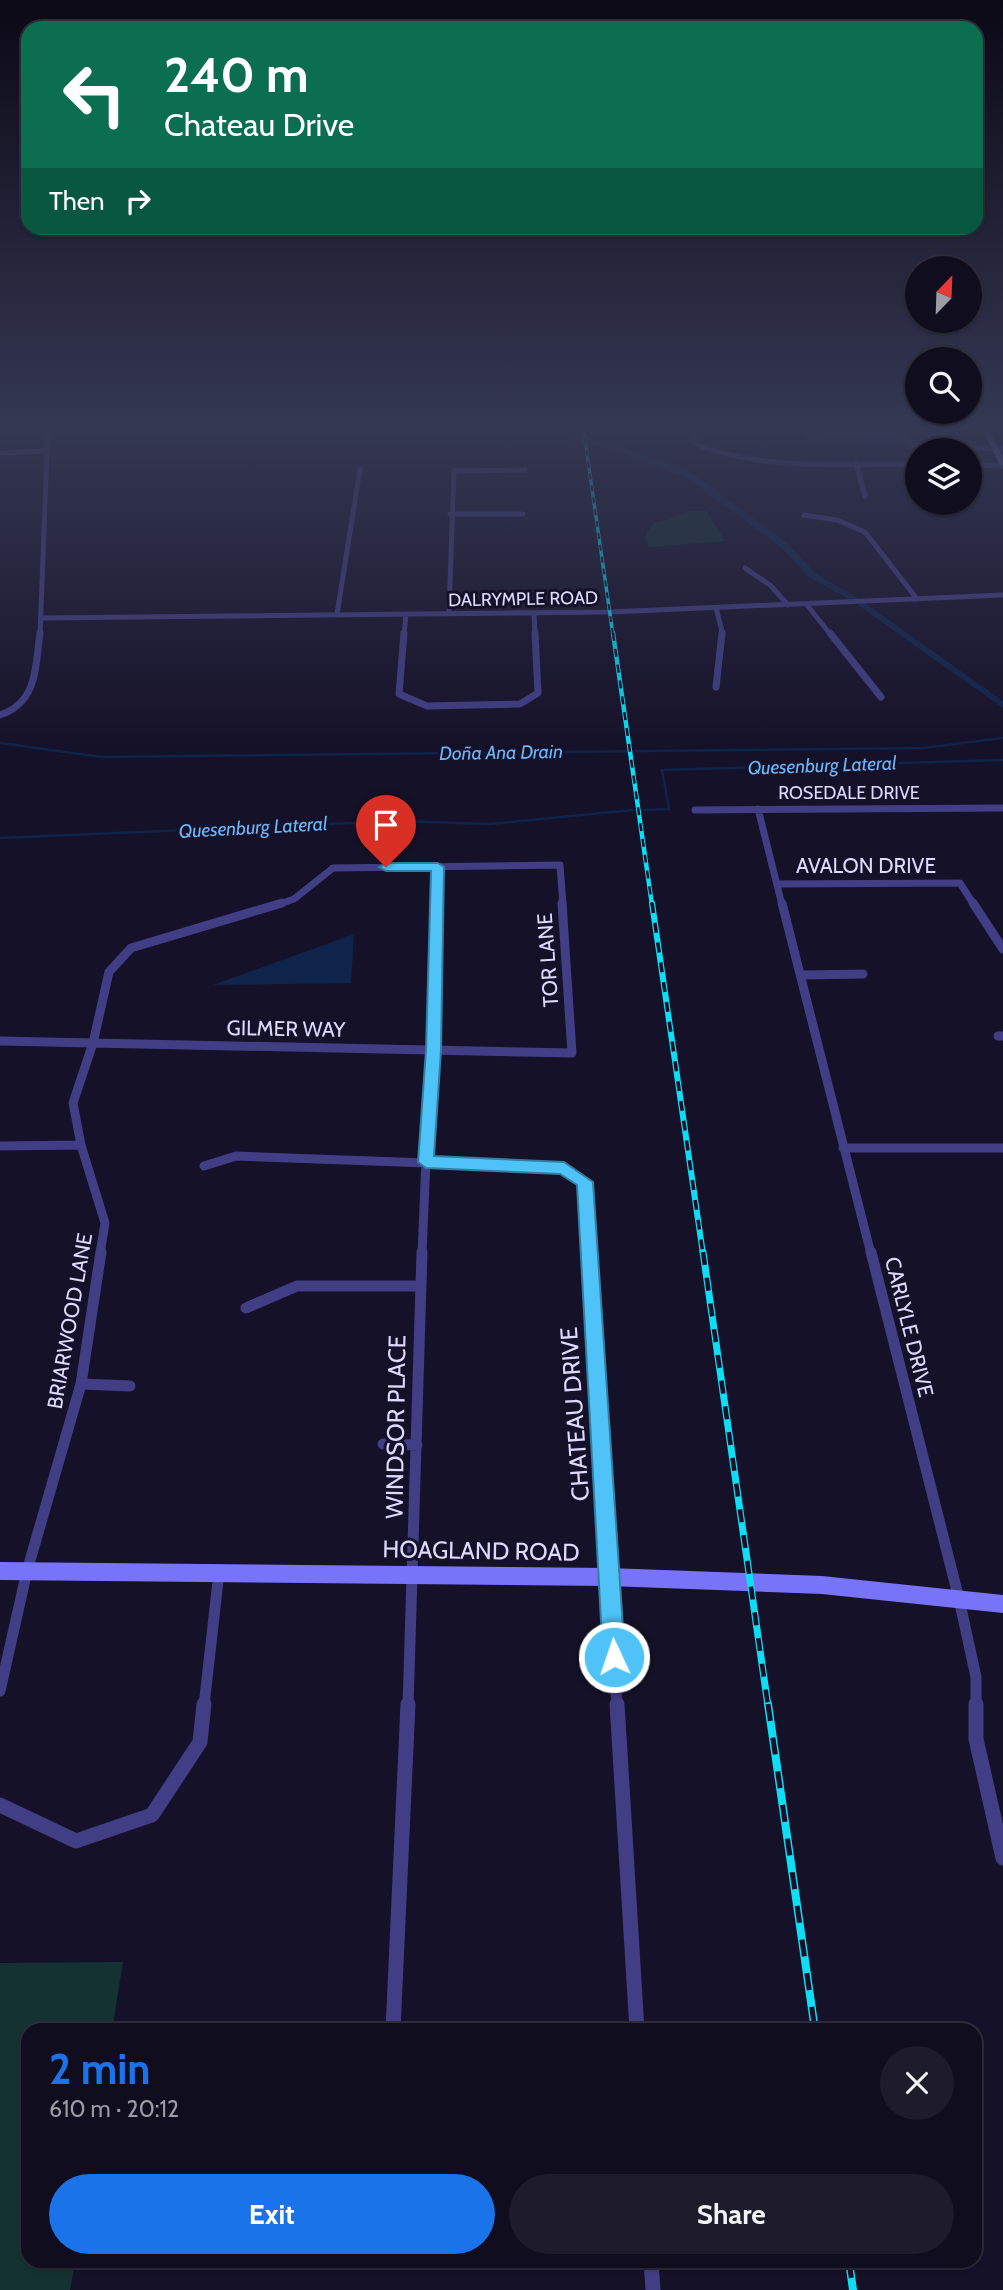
<!DOCTYPE html>
<meta charset="utf-8">
<style>
body{margin:0;font-family:Cabin,sans-serif;background:#1e1b2b;color:#f1f3f6;height:100vh;display:flex;flex-direction:column;font-size:26px;white-space:nowrap}
*{box-sizing:border-box;margin:0}
p{font-size:23px;color:#9c9ca4}
.icon{flex:none;width:38px;height:38px;fill:none;stroke:currentColor;stroke-width:2;stroke-linecap:round;stroke-linejoin:round}
.map{position:relative;flex:1;overflow:hidden}
.sheet{position:absolute;left:21px;top:2023px;width:961px;height:245px;display:flex;flex-direction:column;background:#100d1e;border-radius:21px;box-shadow:0 2px 5px #0004,0 0 0 2px #302d3c}
.sheet>*{flex:none}
.top-card{position:absolute;left:21px;top:21px;width:962px;height:214px;border-radius:21px;box-shadow:0 2px 5px #0004,0 0 0 2px #302d3c;background:#0b6e4f;color:#fff;overflow:hidden}
.needle{width:46px;rotate:23deg}
.buttons{position:absolute;left:905px;top:256px;display:grid;gap:14px}
.buttons a{display:grid;place-items:center;width:77px;height:77px;border-radius:50%;background:#100d1e;box-shadow:0 2px 5px #0004,0 0 0 2px #302d3c;font-size:35px}
.pin{position:absolute;display:grid;place-items:center;width:60px;height:60px;color:#fff;margin:-72px -30px;border-radius:50% 50% 50% 0;rotate:-45deg;box-shadow:0 0 7px #0007}
.pin .icon{rotate:45deg}
.me{position:absolute;width:77px;margin:-38px;rotate:357deg;stroke-linejoin:round;filter:drop-shadow(0 0 5px #0008)}
.turn{display:flex;align-items:center;gap:24px;height:147px;padding:0 28px;font-size:32px}
.turn .icon{width:91px;height:91px;stroke-width:2.5}
.turn b{display:block;font-size:49px;line-height:60px}
.then{display:flex;align-items:center;height:66px;padding:0 28px;background:#0003;gap:14px;font-size:26px}
.round{display:grid;place-items:center;flex:none;width:74px;height:74px;border-radius:37px;background:#1e1b2b}
.summary{display:flex;align-items:center;justify-content:space-between;height:119px;padding:0 28px}
h1{font-size:42px;font-weight:700;line-height:52px;color:#1a73e8}
.cta{display:flex;gap:14px;margin-top:auto;padding:14px 28px}
.cta a{flex:1;height:80px;border-radius:42px;background:#1a73e8;color:#fff;font-size:28px;font-weight:700;line-height:80px;text-align:center}
.cta a+a{background:#1e1b2b;color:#f1f3f6}
.map>svg:first-child{display:block}
</style>
<div class="map">
<svg width="1003" height="2290" viewBox="0 0 1003 2290">
<rect width="100%" height="100%" fill="#151128"/>
<!-- green -->
<path fill="#143231" d="M692 511H706L725 541 649 547 645 537 652 524Z
M123 1962 112 2030H28V2261H75L70 2290H0V1963Z"/>
<!-- water -->
<path fill="#0f244a" d="M354 934 351 983 213 985Z"/>
<g fill="none" stroke-linecap="round" stroke-linejoin="round">
<!-- stream -->
<path stroke="#0f244a" stroke-width="2.5" d="M0 743 102 757 923 748 1003 738
M644 810 669 809 662 770 1003 760
M0 838 399 821 490 824 632 810"/>
<!-- canal -->
<path fill="#0f244a" fill-rule="evenodd" d="M553 426H559L563 433 624 448 692 473 788 544 815 573 861 600 854 602 809 577 782 548 686 477 618 452 558 435Z
M862 601 1003 701V708L859 606V602Z"/>
<!-- street-far4 -->
<path stroke="#413e85" stroke-width="5" d="M683 426 729 427
M692 426 695 444C765 471 844 464 917 464
M807 434 907 436 911 445 1003 449
M0 453 47 451
M856 463 865 496
M970 465 1003 466
M450 514H523
M804 515 837 520 865 532 917 599
M745 568 770 585 788 605
M807 605 831 635
M716 608 723 635
M449 613 454 471 525 470
M534 613 535 635
M337 614 360 469
M43 618 610 612 1003 595
M40 635 48 426
M404 635 406 614"/>
<!-- street-far3 -->
<path stroke="#413e85" stroke-width="7" d="M404 633 399 694 427 706 520 704 538 693 535 633
M830 633 881 697
M716 687 722 633
M0 715C38 702 35 667 40 633
M758 809 782 905
M695 810 1003 808
M777 884 960 883 974 905
M277 905 294 899 333 868 560 865 563 905
M437 905 438 867"/>
<!-- street-far2 -->
<path stroke="#413e85" stroke-width="9" d="M782 903 871 1254
M973 903 1003 949
M803 975 863 974
M998 1036H1003
M0 1041 93 1043
M93 1043 572 1053 562 903
M93 1043 73 1103 81 1145 105 1223 100 1254
M93 1043 109 972 131 948 282 903
M0 1146 81 1145
M843 1148H1003
M204 1166 236 1156 564 1168 585 1182 589 1254
M422 1254 437 903"/>
<!-- street-far1 -->
<path stroke="#413e85" stroke-width="11" d="M589 1252 617 1706
M871 1252 959 1599 976 1677V1706
M246 1308 297 1286H420
M81 1384 130 1386
M383 1444 417 1445
M0 1691 27 1571 81 1384 101 1252
M204 1706 219 1572
M408 1706 422 1252"/>
<!-- street -->
<path stroke="#413e85" stroke-width="15" d="M617 1704 637 2030
M976 1704V1739L1003 1858
M0 1805 76 1841 152 1815 200 1742 204 1704
M393 2030 408 1704
M651 2261 653 2290"/>
<!-- secondary -->
<path fill="#7874fa" fill-rule="evenodd" d="M981 426H987L1003 457V466L999 464Z
M0 1562 609 1568 822 1576 1003 1595V1613L822 1594 609 1586 0 1580Z"/>
<!-- rail-far4 casing -->
<g stroke="#0ddef6" stroke-width="3.5">
<path id="rail-far4" d="M583 426 613 635"/>
</g>
<!-- rail-far3 casing -->
<g stroke="#0ddef6" stroke-width="4.5">
<path id="rail-far3" d="M613 633 652 905"/>
</g>
<!-- rail-far2 casing -->
<g stroke="#0ddef6" stroke-width="6">
<path id="rail-far2" d="M652 903 703 1254"/>
</g>
<!-- rail-far1 casing -->
<g stroke="#0ddef6" stroke-width="7">
<path id="rail-far1" d="M703 1252 768 1706"/>
</g>
<!-- rail casing -->
<g stroke="#0ddef6" stroke-width="8">
<path id="rail" d="M768 1704 815 2030
M849 2261 853 2290"/>
</g>
<!-- rail-far4 -->
<use href="#rail-far4" stroke="#151128" stroke-width="2" stroke-dasharray="6" stroke-linecap="butt"/>
<!-- rail-far3 -->
<use href="#rail-far3" stroke="#151128" stroke-width="2.5" stroke-dasharray="8" stroke-linecap="butt"/>
<!-- rail-far2 -->
<use href="#rail-far2" stroke="#151128" stroke-width="3.5" stroke-dasharray="10" stroke-linecap="butt"/>
<!-- rail-far1 -->
<use href="#rail-far1" stroke="#151128" stroke-width="4.5" stroke-dasharray="13" stroke-linecap="butt"/>
<!-- rail -->
<use href="#rail" stroke="#151128" stroke-width="5" stroke-dasharray="17" stroke-linecap="butt"/>
</g>
<!-- sky -->
<linearGradient id="sky" x2="0" y2="1"><stop stop-color="#0c0916"/><stop offset="0.57" stop-color="#353853"/><stop offset="1" stop-color="#353853" stop-opacity="0"/></linearGradient>
<rect width="1003" height="747" fill="url(#sky)"/>
<!-- route -->
<path fill="#4fc3f7" stroke="#337fa1" stroke-width="2" d="M438 863 444 867 441 1050 434 1156 564 1162 593 1182 625 1657 622 1665 614 1668 606 1665 603 1657 577 1185 560 1174 426 1168 418 1162 426 1050 431 871H386L379 867 386 863Z"/>
<g text-anchor="middle" stroke-width="6" stroke-linejoin="round" paint-order="stroke">
<!-- far-street labels -->
<g font-size="18" fill="#dedafe" stroke="#151128">
<text transform="translate(523 599) rotate(-1)" y="6">DALRYMPLE ROAD</text>
<text x="849" y="799">ROSEDALE DRIVE</text>
</g>
<!-- far-water labels -->
<g font-size="19" font-style="italic" fill="#6cb7fa" stroke="#151128">
<text transform="translate(501 752) rotate(-1)" y="7">Doña Ana Drain</text>
<text transform="translate(822 765) rotate(-2)" y="7">Quesenburg Lateral</text>
<text transform="translate(253 827) rotate(-3)" y="7">Quesenburg Lateral</text>
</g>
<!-- street labels -->
<g font-size="21" fill="#dedafe" stroke="#151128">
<text x="866" y="873">AVALON DRIVE</text>
<text transform="translate(548 960) rotate(-94)" y="7">TOR LANE</text>
<text transform="translate(286 1029) rotate(1)" y="7">GILMER WAY</text>
<text transform="translate(70 1321) rotate(-80)" y="7">BRIARWOOD LANE</text>
<text transform="translate(909 1327) rotate(76)" y="7">CARLYLE DRIVE</text>
</g>
<!-- near-street labels -->
<g font-size="24" fill="#dedafe" stroke="#151128">
<text transform="translate(575 1414) rotate(-94)" y="8">CHATEAU DRIVE</text>
<text transform="translate(396 1427) rotate(-89)" y="8">WINDSOR PLACE</text>
<text transform="translate(481 1551) rotate(1)" y="8">HOAGLAND ROAD</text>
</g>
</g>
</svg>
<div class="buttons">
<a><svg class="needle" viewBox="-14 -14 28 28"><path d="M0-13l5 13h-10z" fill="#e53935"/><path d="M0 13l5-13h-10z" fill="#9c9ca4"/></svg></a>
<a><svg class="icon" aria-label="search" viewBox="0 0 24 24"><circle cx="10" cy="10" r="6"/><path d="M15 15l6 6"/></svg></a>
<a><svg class="icon" aria-label="layers" viewBox="0 0 24 24"><path d="M12 4l9 5-9 5-9-5zM3 14l9 5 9-5"/></svg></a>
</div>
<div class="pin" style="left:386px;top:867px;background:#d93025"><svg class="icon" aria-label="arrive" viewBox="0 0 24 24"><path d="M6 21V4h12l-3 4 3 4H6"/></svg></div>
<svg class="me" style="left:614px;top:1657px" viewBox="-20 -20 40 40"><circle r="17" fill="#4fc3f7" stroke="#fff" stroke-width="3"/><path d="M0-11L8 9 0 5-8 9z" fill="#fff"/></svg>
<div class="top-card">
<div class="turn"><svg class="icon" aria-label="left" viewBox="0 0 24 24"><path d="M17 20v-9H6M10 6l-5 5 5 5"/></svg><div><b>240 m</b>Chateau Drive</div></div>
<div class="then">Then<svg class="icon" aria-label="right" viewBox="0 0 24 24"><path d="M7 20v-9h11M14 6l5 5-5 5"/></svg></div>
</div>
<section class="sheet">
<div class="summary"><div><h1>2 min</h1><p>610 m · 20:12</p></div><a class="round"><svg class="icon" aria-label="close" viewBox="0 0 24 24"><path d="M6 6l12 12M18 6L6 18"/></svg></a></div>
<div class="cta"><a>Exit</a><a>Share</a></div>
</section>
</div>
